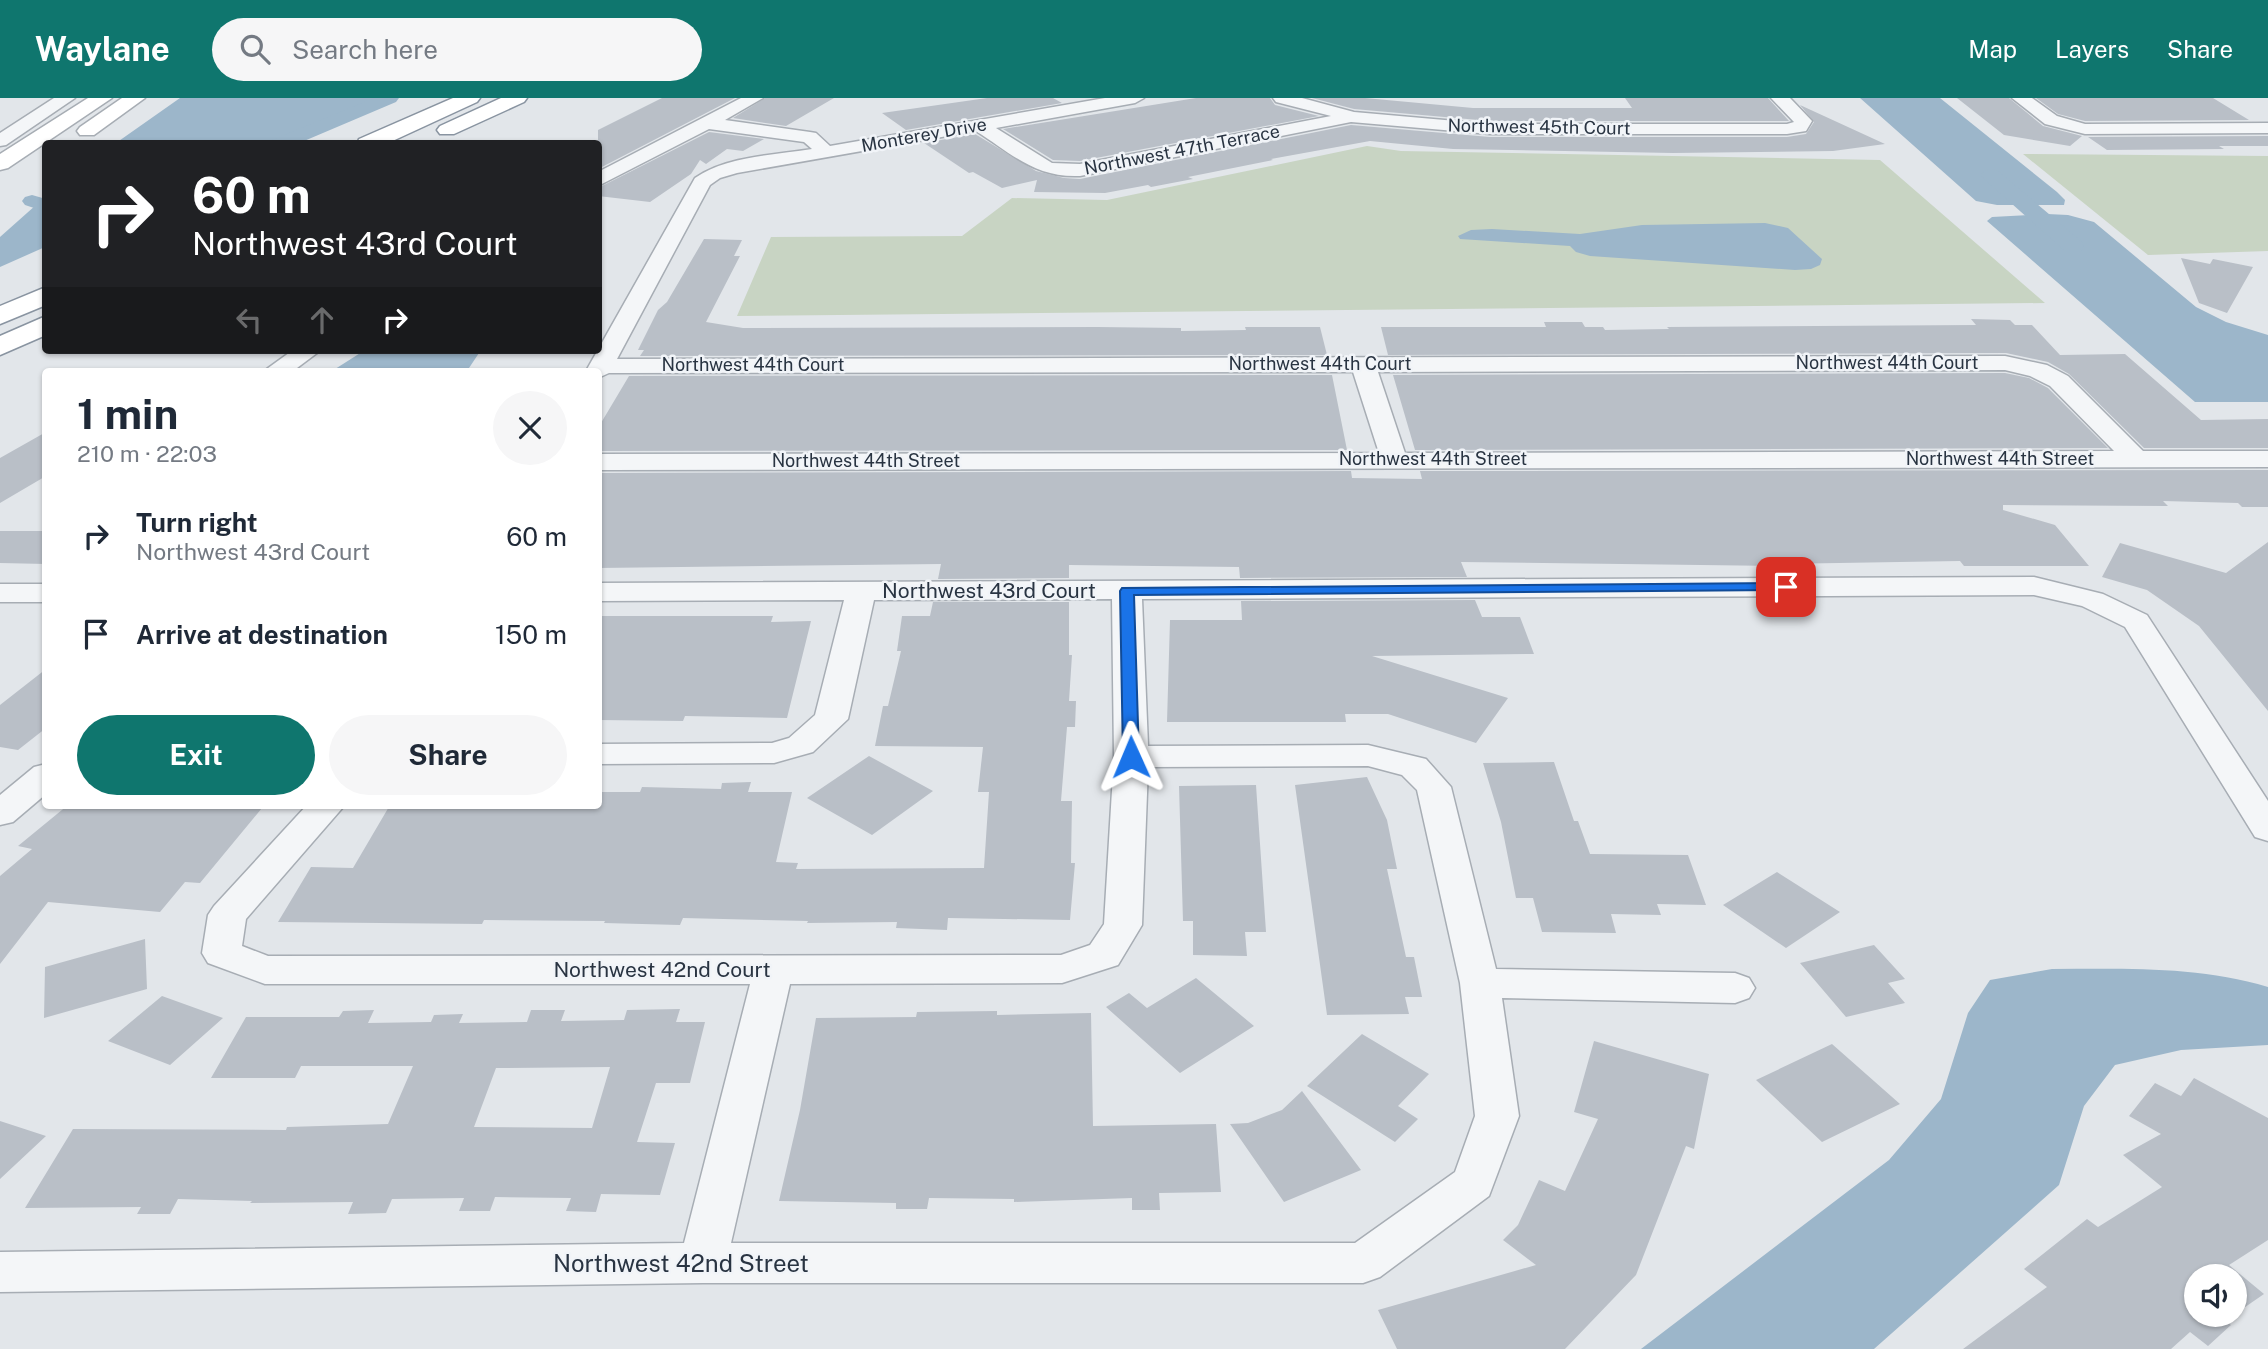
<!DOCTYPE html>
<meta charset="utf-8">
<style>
body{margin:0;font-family:"Public Sans",sans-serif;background:#f6f6f7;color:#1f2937;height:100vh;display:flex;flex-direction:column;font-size:26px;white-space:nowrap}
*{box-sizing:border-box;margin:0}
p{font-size:23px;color:#747a83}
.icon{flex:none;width:38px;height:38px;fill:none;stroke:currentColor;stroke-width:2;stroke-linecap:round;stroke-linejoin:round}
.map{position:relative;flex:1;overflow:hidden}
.sheet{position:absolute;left:42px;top:270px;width:560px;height:441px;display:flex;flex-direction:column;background:#fff;border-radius:7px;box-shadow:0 2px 5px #0004}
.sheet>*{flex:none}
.guide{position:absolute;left:42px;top:42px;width:560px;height:214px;border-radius:7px;box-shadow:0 2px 5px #0004;background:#202124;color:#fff;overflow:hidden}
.tools{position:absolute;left:2184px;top:1166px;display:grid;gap:14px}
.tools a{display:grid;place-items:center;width:63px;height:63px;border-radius:50%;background:#fff;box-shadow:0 2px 5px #0004;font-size:35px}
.pin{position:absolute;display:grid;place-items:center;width:60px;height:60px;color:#fff;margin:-30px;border-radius:14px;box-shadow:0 4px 10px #0006}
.me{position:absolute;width:77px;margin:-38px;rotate:359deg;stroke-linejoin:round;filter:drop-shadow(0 0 5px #0008)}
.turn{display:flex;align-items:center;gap:24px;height:147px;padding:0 35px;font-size:32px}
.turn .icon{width:91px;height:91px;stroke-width:2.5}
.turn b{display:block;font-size:49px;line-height:60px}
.lanes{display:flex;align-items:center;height:66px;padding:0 35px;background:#0003;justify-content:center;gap:35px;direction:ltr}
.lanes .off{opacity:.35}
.round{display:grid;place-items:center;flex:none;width:74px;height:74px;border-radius:37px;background:#f6f6f7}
.headline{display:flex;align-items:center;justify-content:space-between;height:119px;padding:0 35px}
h1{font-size:42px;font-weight:700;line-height:52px}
.action{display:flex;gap:14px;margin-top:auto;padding:14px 35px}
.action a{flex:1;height:80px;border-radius:42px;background:#0f766e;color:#fff;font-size:28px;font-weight:700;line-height:80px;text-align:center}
.action a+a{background:#f6f6f7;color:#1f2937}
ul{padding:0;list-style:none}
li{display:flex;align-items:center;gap:21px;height:98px;padding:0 35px}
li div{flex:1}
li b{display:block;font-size:26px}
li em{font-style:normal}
header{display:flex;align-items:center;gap:42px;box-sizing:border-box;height:98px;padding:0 35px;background:#0f766e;color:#fff}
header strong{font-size:33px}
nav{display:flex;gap:38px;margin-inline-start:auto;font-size:24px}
.search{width:490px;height:63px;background:#f6f6f7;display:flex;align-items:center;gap:18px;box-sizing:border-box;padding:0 24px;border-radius:38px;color:#747a83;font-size:26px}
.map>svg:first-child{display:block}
</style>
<header>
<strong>Waylane</strong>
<div class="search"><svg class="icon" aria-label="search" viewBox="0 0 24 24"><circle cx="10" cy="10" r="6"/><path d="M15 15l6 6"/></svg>Search here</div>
<nav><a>Map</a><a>Layers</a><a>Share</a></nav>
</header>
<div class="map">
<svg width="2268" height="1251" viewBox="0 0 2268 1251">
<rect width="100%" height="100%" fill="#e2e6ea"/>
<!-- green -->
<path fill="#c8d4c3" d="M1367 48 1401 53 1880 62 2045 205 737 218 771 139 962 138 1012 100 1107 102Z
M2023 56 2268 58V153L2148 157Z"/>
<!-- water -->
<path fill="#9cb6ca" d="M180 0H390L279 45H116Z
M1860 0H1940L2057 94 2065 102 2064 107H1997L1976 103Z
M45 99V149L0 169V139Z
M2047 116 2068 117 2094 124 2196 209 2226 224 2268 237V304H2195L1987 123 1992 119Z
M1765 125 1788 130 1822 161 1820 167 1811 171 1795 172 1590 158 1576 154 1570 148 1460 141 1458 138 1471 132 1492 131 1580 136 1642 127Z
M365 252H481L467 273H332Z
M2052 871C2125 871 2198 868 2268 889V947L2181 952 2115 967 2084 1008 2059 1087 1874 1251H1641L1889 1062 1941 1001 1968 915 1990 882Z"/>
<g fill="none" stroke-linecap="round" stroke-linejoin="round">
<!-- canal -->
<path fill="#9cb6ca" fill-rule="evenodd" d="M374 0H399L396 4 297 46H270L272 42Z
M1991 71 1998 73 2081 143 2084 148 2081 153H2065L1984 81 1981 77 1984 73Z
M32 97 46 101V114L25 107 22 103 25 99Z"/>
</g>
<!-- building -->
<path fill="#b9bfc7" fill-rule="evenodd" d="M662 0H735L598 71V32Z
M765 0H834L786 28 733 20Z
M987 0H1053L1062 5 906 32 882 15Z
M1196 0H1270L1275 7 1319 18 1080 63 1053 62 1003 31Z
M1312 0H1365L1473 10H1632L1625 0H1768L1789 23H1490L1354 11Z
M1957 0H2009L2043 28 2082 38 2070 48 2004 37Z
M2036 0H2213L2249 22 2085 23 2058 16Z
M1800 7 1885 46 1833 53 1673 55 1453 51 1370 43 1271 61 1273 62 1188 79 1193 81 1151 89 1148 87 1105 95 1034 94 1037 82 1002 90 973 74 969 75 924 45 975 36 1036 73 1064 80 1080 81 1351 27 1490 39H1787L1806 36 1814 24Z
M709 34 764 41 743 53 727 51 706 66 700 62 691 76 650 104 598 98V90Z
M2268 38V48H2219L2224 51 2107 52 2088 39Z
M704 141 742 142 734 158H740L706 224 743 230 1097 229 1181 230V233L1246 232 1245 229H1320L1327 257 640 258 644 252H638L658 212 667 204Z
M2181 160 2210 166 2213 161 2253 169 2227 215 2199 205Z
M1971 221 2010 222 2015 227H2032L2060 257 2125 256 2201 322 2268 321V350H2144L2069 276 2048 264 2006 255 1388 257 1381 229H1546L1544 224H1582L1585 229H1603L1605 232 1669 231 1667 229 1976 227Z
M2005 275 2029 280 2048 290 2108 350 1415 352 1393 277Z
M1332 277 1347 352 598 353V330L629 278Z
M46 334V378L0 405V360Z
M2268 372V409H2242L2238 405 2163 403 2168 408 2003 407V412L2055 427 2089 468H1964L1960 463 1777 466 1779 468 1461 464 1467 479 1240 480 1239 469 1069 467V480L938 481 941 466 598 470V375L1351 373 1352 380 1422 381 1420 373Z
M0 433H46V466L0 465Z
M2268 444V613L2199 528 2147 492 2102 479 2120 445 2226 475Z
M1475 502 1482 519H1520L1534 556 1372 558 1508 600 1476 645 1388 616H1345L1346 624H1167L1170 522H1242L1241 503Z
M933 504H1069V557H1072L1069 603H1076L1075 629H1067L1061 703H1072L1071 765H1075L1070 822 948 820 947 832 896 830 897 824 807 825 808 823 683 820 680 827 604 825 605 823 484 822 482 826 278 824 311 769 353 770 390 707H598V694H640L642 689 721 691 722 685 751 684 748 694H792L776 764 798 765 796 771 984 770 989 694H978L983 649 875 648 883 608H888L901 553H897L902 518H930Z
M598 518H773L771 524 811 523 787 620 685 618 683 623 598 622Z
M46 571V630L18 652 0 649V607Z
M869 658 933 693 872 737 807 700Z
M1554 664 1574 723H1578L1590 756 1688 757 1706 807 1657 806 1661 817 1611 816 1616 835 1542 834 1533 800H1516L1501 724 1483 665Z
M1367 679 1387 722 1397 771H1387L1406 859H1414L1422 899H1405L1409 916 1327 917 1295 687Z
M1256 687 1266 834H1245L1247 858 1193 857V823H1183L1179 688Z
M68 707H220L262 710 200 785 185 784 160 814 48 804 0 866V778L32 751 18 748Z
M1777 774 1840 814 1786 850 1723 807Z
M145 841 147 891 44 920 45 869Z
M1874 847 1905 881 1888 885 1905 905 1846 919 1800 865Z
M1196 880 1254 928 1180 975 1106 909 1129 895 1147 910Z
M162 898 223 920 170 967 108 943Z
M680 911 676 924H705L690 985H656L637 1044 675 1045 660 1097 601 1096 596 1114 566 1113 571 1100 495 1099 490 1113H459L464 1100 392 1101 386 1115 348 1116 353 1104 250 1105 252 1103 178 1101 170 1116H137L141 1109 25 1110 73 1031 286 1032 287 1029 388 1026 413 968H301L295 980H211L246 919H339L343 913 374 912 368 925 431 924 434 917 463 916 459 925 527 924 531 912H565L561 923 624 922 627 912ZM610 969 592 1030 474 1029 496 970Z
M997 913V917L1091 915 1093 1028 1216 1026 1221 1094 1159 1095 1160 1112H1132V1100L1014 1104V1101L929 1100 927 1111H896V1105L779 1103 800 1012 816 920 916 919 917 914Z
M1362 936 1429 976 1398 1008 1418 1021 1395 1044 1307 988Z
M1594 943 1709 976 1694 1051 1686 1048 1636 1177 1565 1251H1397L1378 1212 1536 1167 1503 1142 1518 1127 1539 1082 1565 1093 1598 1021 1574 1014Z
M1832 946 1900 1006 1822 1044 1756 982Z
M2194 980 2268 1020V1142L2229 1167 2264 1196 2235 1216V1178H2196V1216H2234L2225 1222 2231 1227 2208 1248 2190 1234 2171 1251H1963L2047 1189 2024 1171 2087 1121 2098 1129 2162 1089 2123 1057 2161 1036 2129 1018 2155 985 2181 998Z
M1302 993 1361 1072 1284 1104 1230 1026 1248 1025 1282 1012Z
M0 1023 46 1038 0 1081Z"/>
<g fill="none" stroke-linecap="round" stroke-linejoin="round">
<!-- street casing -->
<g stroke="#a7adb4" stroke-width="3">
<path id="street" d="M54 0H75L6 47 0 48V35Z
M741 0H763L725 22 810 34 816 35 830 48 1105 0H1144L1135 5 996 30 1052 65 1080 66 1331 18 1276 4 1273 0H1302L1354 14 1490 26H1787L1794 24 1771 0H1790L1812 23 1806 33 1787 36H1490L1351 24 1080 78C1035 80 1012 56 976 33L737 75 720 80 710 87 617 261 2005 258 2047 267 2068 278 2143 353H2268V369L598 372V356L1379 355 1353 274 609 275 598 280V273H586L695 80C726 58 775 57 812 51L804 44 709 31 598 88V74ZM2005 272 2030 278 2050 288 2114 353 1405 355 1378 274Z
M2012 0H2032L2057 18 2085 26 2268 25V35L2085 36 2045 26Z
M293 252H321L293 273H264Z
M2034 479 2103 496 2147 517 2268 703V743L2255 739 2125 529 2082 508 2034 497 1142 501 1148 648 1368 647 1426 661 1451 689 1496 871 1735 875 1749 880 1755 890 1749 900 1735 905 1502 900 1519 1018 1489 1098 1380 1179 1363 1185H703L0 1194V1154L684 1145 750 886H265L208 865 202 855 208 817 214 808 307 707H345L246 821 242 848 268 858 1061 857 1090 847 1104 826 1114 659 1112 501 874 502 848 621 813 654 774 665 598 666V646L772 645 789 640 815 617 844 502 598 503V485ZM1368 668 1402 677 1417 692 1460 885 1475 1018 1455 1074 1355 1145H731L790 886 1062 885 1118 867 1142 827 1148 669Z
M0 486H46V504H0Z
M46 666V696L13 724 0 727V697L34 669Z"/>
</g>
<!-- secondary casing -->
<g stroke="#a7adb4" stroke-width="3">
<path id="secondary" d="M88 0H112L8 70 0 72V56Z
M122 0H145L94 37H80L77 33 80 29Z"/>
</g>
<!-- highway casing -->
<g stroke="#8994a1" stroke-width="3">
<path id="highway" d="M453 0H480L477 4 386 46H357L359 41Z
M501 0H527L524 4 454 36H440L437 32 440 28Z
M46 189V207L0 226V208Z
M46 218V237L0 257V238Z"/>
</g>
<!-- street -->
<use href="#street" fill="#f4f6f8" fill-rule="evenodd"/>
<!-- secondary -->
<use href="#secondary" fill="#fff" fill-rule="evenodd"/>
<!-- highway -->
<use href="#highway" fill="#fff" fill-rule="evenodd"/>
</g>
<!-- route -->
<path fill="#1a73e8" stroke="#114b97" stroke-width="2" d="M1786 485 1791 486V492L1134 497 1139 659 1131 664 1123 659 1120 493 1122 490Z"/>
<g text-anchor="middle" stroke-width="5" stroke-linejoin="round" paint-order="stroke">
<!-- far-street labels -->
<g font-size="18" fill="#293442" stroke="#f1f4f8">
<text transform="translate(1539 29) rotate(1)" y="6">Northwest 45th Court</text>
<text transform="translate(924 37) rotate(-10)" y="6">Monterey Drive</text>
<text transform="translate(1182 52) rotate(-11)" y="6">Northwest 47th Terrace</text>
<text x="1887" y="271">Northwest 44th Court</text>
<text x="1320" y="272">Northwest 44th Court</text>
<text x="753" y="273">Northwest 44th Court</text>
<text x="1433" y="367">Northwest 44th Street</text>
<text x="2000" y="367">Northwest 44th Street</text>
<text x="866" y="369">Northwest 44th Street</text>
</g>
<!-- street labels -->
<g font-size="21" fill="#293442" stroke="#f1f4f8">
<text x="989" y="500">Northwest 43rd Court</text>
<text x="662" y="879">Northwest 42nd Court</text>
</g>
<!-- near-street labels -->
<g font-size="24" fill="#293442" stroke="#f1f4f8">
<text x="681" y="1174">Northwest 42nd Street</text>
</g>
</g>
</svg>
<div class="tools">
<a><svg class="icon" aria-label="sound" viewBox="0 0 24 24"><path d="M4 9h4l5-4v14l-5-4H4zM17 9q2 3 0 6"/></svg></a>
</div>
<div class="pin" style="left:1786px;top:489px;background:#d93025"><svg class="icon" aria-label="arrive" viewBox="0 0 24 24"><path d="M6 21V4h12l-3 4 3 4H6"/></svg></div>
<svg class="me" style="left:1131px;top:659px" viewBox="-20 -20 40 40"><path d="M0-17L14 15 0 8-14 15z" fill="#1a73e8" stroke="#fff" stroke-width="4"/></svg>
<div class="guide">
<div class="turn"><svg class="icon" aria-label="right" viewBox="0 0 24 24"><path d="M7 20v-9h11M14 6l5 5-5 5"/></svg><div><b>60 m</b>Northwest 43rd Court</div></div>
<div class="lanes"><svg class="icon off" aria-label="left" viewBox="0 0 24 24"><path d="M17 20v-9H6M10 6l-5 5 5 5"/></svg><svg class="icon off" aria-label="ahead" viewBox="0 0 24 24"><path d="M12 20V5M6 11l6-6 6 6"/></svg><svg class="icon" aria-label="right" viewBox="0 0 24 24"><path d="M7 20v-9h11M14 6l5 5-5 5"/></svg></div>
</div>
<section class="sheet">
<div class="headline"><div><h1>1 min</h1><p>210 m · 22:03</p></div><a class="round"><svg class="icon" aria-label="close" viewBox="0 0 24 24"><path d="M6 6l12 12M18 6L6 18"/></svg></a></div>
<ul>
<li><svg class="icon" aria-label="right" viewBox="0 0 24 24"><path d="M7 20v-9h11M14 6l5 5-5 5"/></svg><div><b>Turn right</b><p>Northwest 43rd Court</p></div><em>60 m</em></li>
<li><svg class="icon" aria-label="arrive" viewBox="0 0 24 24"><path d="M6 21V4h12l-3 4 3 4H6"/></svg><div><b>Arrive at destination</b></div><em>150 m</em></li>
</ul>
<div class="action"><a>Exit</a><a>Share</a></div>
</section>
</div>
